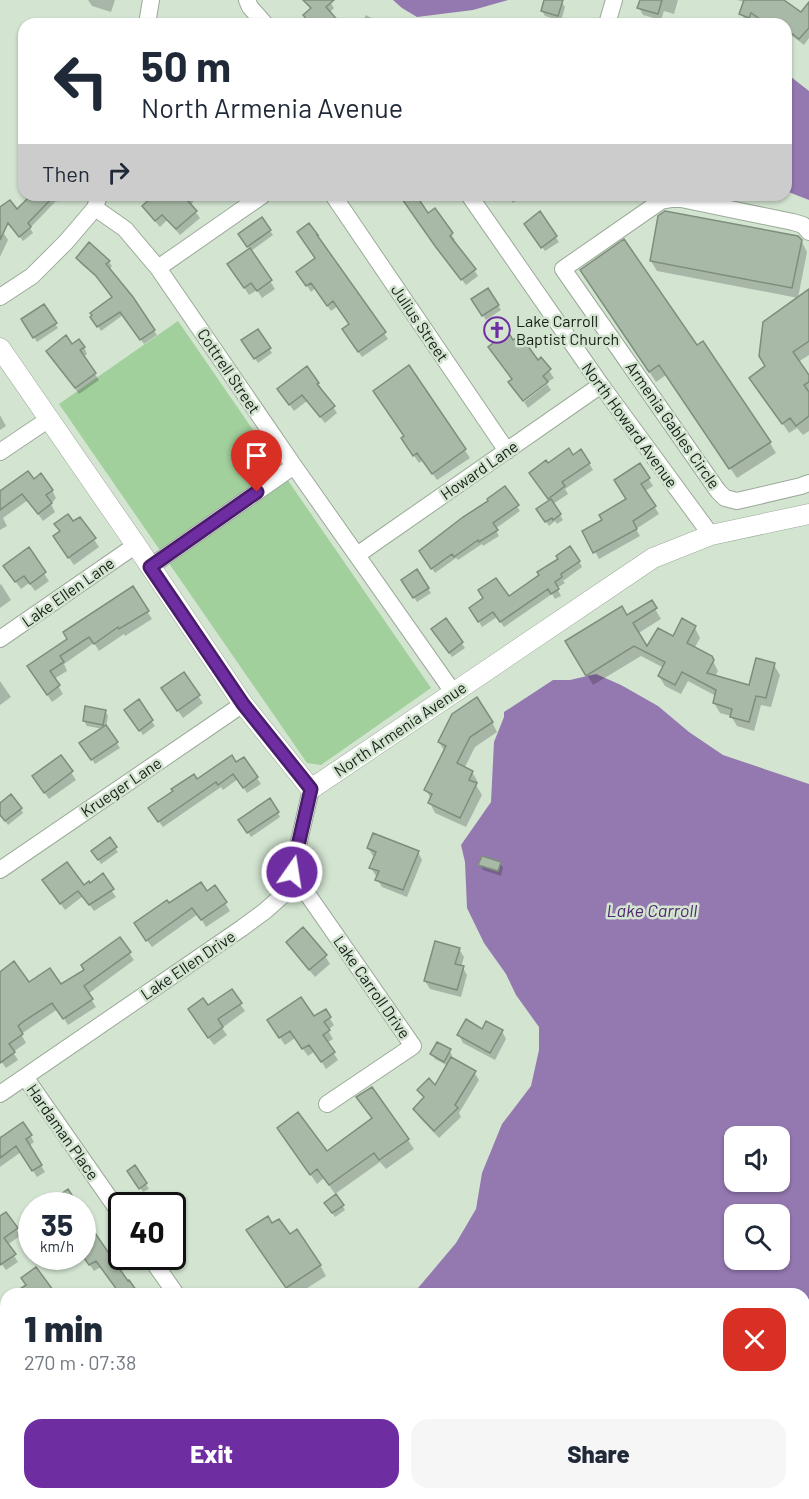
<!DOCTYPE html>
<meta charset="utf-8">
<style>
body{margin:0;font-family:Barlow,sans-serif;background:#f6f6f7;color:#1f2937;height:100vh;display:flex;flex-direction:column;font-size:22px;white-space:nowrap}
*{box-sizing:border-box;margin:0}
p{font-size:20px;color:#747a83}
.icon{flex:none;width:33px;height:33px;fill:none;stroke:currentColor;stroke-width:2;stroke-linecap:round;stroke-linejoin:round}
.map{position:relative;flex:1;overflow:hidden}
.sheet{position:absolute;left:0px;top:1288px;width:810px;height:212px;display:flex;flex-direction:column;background:#fff;border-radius:18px 18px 0 0;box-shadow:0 2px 4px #0004}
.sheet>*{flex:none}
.guide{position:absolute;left:18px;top:18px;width:774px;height:183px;border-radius:18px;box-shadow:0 2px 4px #0004;background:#fff;color:#1f2937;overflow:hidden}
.buttons{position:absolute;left:724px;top:1126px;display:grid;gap:12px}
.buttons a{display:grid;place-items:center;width:66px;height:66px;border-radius:12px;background:#fff;box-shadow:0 2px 4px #0004;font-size:30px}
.speed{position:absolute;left:18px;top:1192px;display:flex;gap:12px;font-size:30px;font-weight:700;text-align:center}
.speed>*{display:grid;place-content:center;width:78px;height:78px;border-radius:50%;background:#fff;box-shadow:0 2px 4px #0004;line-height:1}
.speed small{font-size:15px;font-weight:400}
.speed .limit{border:3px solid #111;border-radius:9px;background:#fff;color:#111}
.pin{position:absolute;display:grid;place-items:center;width:51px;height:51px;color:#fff;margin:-62px -26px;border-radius:50% 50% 50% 0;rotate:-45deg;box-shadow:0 0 6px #0007}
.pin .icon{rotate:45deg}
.me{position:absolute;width:66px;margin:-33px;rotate:13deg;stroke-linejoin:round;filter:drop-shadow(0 0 4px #0008)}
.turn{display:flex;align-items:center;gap:21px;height:126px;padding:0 24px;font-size:27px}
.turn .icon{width:78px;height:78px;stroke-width:2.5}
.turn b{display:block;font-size:42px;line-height:51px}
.then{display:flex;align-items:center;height:57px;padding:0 24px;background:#0003;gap:12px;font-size:22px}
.round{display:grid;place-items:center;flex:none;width:63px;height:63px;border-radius:18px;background:#f6f6f7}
.headline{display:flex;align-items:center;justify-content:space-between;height:102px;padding:0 24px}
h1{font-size:36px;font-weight:800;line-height:45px}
.action{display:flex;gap:12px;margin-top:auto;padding:12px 24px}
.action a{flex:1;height:69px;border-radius:18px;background:#6f2da2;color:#fff;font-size:24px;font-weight:800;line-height:69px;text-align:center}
.action a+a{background:#f6f6f7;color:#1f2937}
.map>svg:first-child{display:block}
</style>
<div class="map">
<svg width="809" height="1499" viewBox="0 0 809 1499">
<rect width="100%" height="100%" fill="#d3e4d1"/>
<!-- green -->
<path fill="#a1d09c" d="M178 321 431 688 321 765 307 763 59 404Z"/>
<!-- water -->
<path fill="#9479b1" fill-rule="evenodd" d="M393 0H508L473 10 417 17 402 8Z
M786 73 809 91V200L786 191Z
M596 674 621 685 658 706 689 732 723 755 809 784V1499H349L347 1494H804V1294H413L456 1243 476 1209 482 1173 502 1124 531 1086 539 1050V1027L516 995 506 974 484 943 467 908 465 862 461 845 491 802 494 742 504 717V712L553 680H570ZM735 1137H780V1182H735ZM735 1215H780V1260H735Z"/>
<!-- shadow -->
<path fill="#0003" d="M88 0H115L111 12 92 6Z
M305 0H329L334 8 329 13 339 24H311L305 15 312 9Z
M546 0H553L562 3 565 7 561 21 545 16 542 11Z
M641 0H678L674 14 664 11 661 20 643 15 639 8Z
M737 0H781L801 14 809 11V38L804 45 788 33 786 36V24H762L754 19 753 23 745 20 741 13 745 2Z
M366 15 376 21 378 24H361Z
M71 19 93 23 94 24H70Z
M207 20 223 22 224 24H206Z
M33 195H62L58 202 56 201 30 228 33 233 23 241 2 215 0 209 17 212Z
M157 195H196L191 206 200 218 180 235 167 220 160 227 148 213Z
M410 195H414L428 215 435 210 455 240 453 242 474 270 478 276 466 285 441 253Z
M507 195H524L513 203Z
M540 214 559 242 545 251 528 229Z
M261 219 273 235 251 251 275 289 262 298 257 290 249 295 234 272 250 250 243 239Z
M0 230 3 232 8 240 0 257Z
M801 240 807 252 798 298 657 271 651 261Z
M320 242 388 339 362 357 347 335 351 324 338 306 331 311 315 288 311 292 302 278 317 259Z
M78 258 109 262 112 266 109 270 157 335 144 344 123 315 101 331 92 317 114 298 101 281 80 263Z
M582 271 696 347 770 443 776 453 737 478 666 375 656 382Z
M488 290 501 310 486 320 473 300Z
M809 294V355L798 362 809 378V431L803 435 797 428 789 433 751 378 767 367Z
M44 306 58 328 37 342 23 320Z
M258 331 272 353 258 363 243 340Z
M513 342 537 362 541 359 554 378 548 382V380L522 399Z
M72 346 84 347 87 354 83 357 99 380 79 394 52 358Z
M409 367 470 458 437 480 423 460 419 463 407 446 405 436Z
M318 383 337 413 325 423 307 401 294 411 283 396Z
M547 384 551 390 528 408 524 402Z
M0 415 6 426 0 430Z
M573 457 589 463 593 470 565 489 568 494 553 504 563 520 557 524 555 521 549 526 541 514 550 501 535 480 548 465Z
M640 465 653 486 645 491 659 514 636 529 640 536 599 559 584 532 604 521 628 499Z
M33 481 52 490 56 498 51 504 55 512 43 521 28 500 3 518 7 526 0 530V491L3 489 4 490Z
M505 488 520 511 495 529 499 536 483 546 482 544 458 560 456 558 435 573 423 556Z
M80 519 99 547 74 565 59 544 61 532Z
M28 550 49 581 35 591 29 583 21 589 10 574Z
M579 561 582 567 563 581 565 583 557 588 561 596 555 599 552 594 504 627 497 617 482 627 471 608 508 598 541 575Z
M417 571 431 593 417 602 403 580Z
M1 584 11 600 0 608V585Z
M651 602 661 619 637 634 647 649 673 638 695 628 700 638 694 649 711 657 718 671 715 677 750 686 774 665 780 675 771 707 761 705 754 731 737 726 731 716 720 713 714 703 716 696 688 681 681 694 665 686 659 676 664 668 641 656 593 685 567 641 627 617Z
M147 611 152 619 125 636 124 634 99 651 94 643 64 664 67 671 54 679 63 694 52 702 34 674 69 640Z
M446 620 465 648 452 657 436 634Z
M0 681 11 697 0 705Z
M198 696 203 703 183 718 168 697Z
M138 702 155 726 143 735 129 715Z
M105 711 108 716 106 727 120 748 95 764 84 748 103 729 87 726 84 721Z
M492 722 497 732 475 747 465 767 472 772 478 782 476 785 482 795 466 827 435 813 430 803 431 799 426 790 445 752 439 742Z
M61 757 76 780 49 799 38 784Z
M244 759 261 784 247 793 238 779 223 790 221 787 163 827 154 815 197 781 236 764Z
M0 805 21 809 23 813 8 825 0 814Z
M278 813 280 817 251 837 243 825Z
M115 848 118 852 101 864 96 856Z
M368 848 418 852 422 860 407 897 382 887 377 879 378 877 376 876 371 868 375 857 373 856Z
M500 863 503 868 501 876 483 870 480 865Z
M102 876 116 897 94 911 83 896 65 910 48 887H83L90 885Z
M215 887 230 911 206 927 198 914 152 947 140 931 169 905 206 893Z
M288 942 325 956 330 964 315 977 292 950Z
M459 949 464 957 461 967 463 968 467 975 461 997 430 989 425 981Z
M129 953 134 960 88 994 96 1007 68 1025 58 1009 21 1034 26 1043 13 1052 18 1060 6 1068 0 1060V994L29 984 61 986Z
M240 1004 245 1011 222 1028 227 1035 214 1045 194 1018 208 1008Z
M325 1011 334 1025 328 1030 333 1039 327 1043 338 1060 326 1069 315 1051 308 1056 295 1038 285 1045 273 1028 314 1018Z
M502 1031 506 1039 495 1060 463 1043 459 1035Z
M449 1050 452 1055 451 1058 474 1072 479 1080 459 1113 461 1117 439 1138 419 1117 414 1109 424 1098 419 1090 435 1087 448 1066 435 1059 432 1054Z
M358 1097 408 1140 414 1149 386 1169 380 1162 335 1194 324 1178 317 1184 279 1129 326 1153 373 1120Z
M30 1135 34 1142 29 1146 45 1172 37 1177 21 1152 0 1167V1140Z
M132 1176 146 1184 149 1189 143 1192Z
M342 1205 345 1210 335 1217 329 1208Z
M82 1215 127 1284 129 1282 137 1294H120L101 1267 94 1271 82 1254Z
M0 1218 16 1229 20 1236 7 1245 18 1262 6 1270 0 1262Z
M272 1225 289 1236 320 1265 326 1276 298 1294H291L254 1241Z
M0 1360 6 1370V1374L2 1377 6 1386 0 1390Z
M0 1396 6 1404V1459L0 1451Z
M36 1494H82V1495L78 1499H34L36 1497Z"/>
<!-- building -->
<path fill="#a9b9a7" stroke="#7e8e7c" stroke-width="1.5" d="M303 0H334L326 7 341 24H311L303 15 311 8Z
M544 0H563L558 16 541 11Z
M640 0H662L658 14 637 8Z
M744 0H784L801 12 809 2V28L799 39 786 29V24H767L751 13 749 18 739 14Z
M31 195H55L28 223 31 227 19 237 8 223 0 240V207L10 200 17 209Z
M154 195H189L187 200 197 211 176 229 162 215 155 221 142 206Z
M408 195H416L428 213 435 208 453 233 450 236 476 269 461 280 435 246 402 199Z
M540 211 557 236 541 248 524 224Z
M665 211 798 236 802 240 792 288 650 261 658 216Z
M262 217 271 230 247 247 238 234Z
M309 223 318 235H317L386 332 358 352 342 329 349 324 333 301 327 306 311 283 306 286 296 272 315 258 297 232Z
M624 239 697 345 703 341 771 442 729 469 659 365 649 372 580 270Z
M89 242 110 261 106 264 133 297 155 330 140 340 120 312 97 327 90 317 92 315 90 313 112 297 96 276 76 258Z
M250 248 272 280 257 291 251 283 244 288 227 264Z
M488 288 499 305 482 316 471 299Z
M809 289V341L793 352 809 375V382L804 385 809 392V416L796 426 790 418 782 424 749 378 765 366 759 356 763 322Z
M44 304 57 323 33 338 21 319Z
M258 329 271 348 254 359 241 340Z
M508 332 513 340 520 335 538 360 541 357 551 369 543 376 548 382 523 401 508 382 512 379 488 347Z
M66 335 72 344 79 339 85 347 80 350 96 373 75 388 46 351Z
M409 365 466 449 432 474 417 453 413 456 401 438 404 436 373 391Z
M307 366 319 383 317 384 335 406 320 417 302 395 289 405 277 389Z
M569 448 573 455 581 449 590 463 562 482 565 486 548 499 529 473 546 460 548 463Z
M640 463 650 478 641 484 656 506 633 521 637 529 593 553 582 531 602 520 599 515 626 499 614 480Z
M28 471 34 479 41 473 53 490 46 495 52 503 38 514 22 494 0 510V491Z
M505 486 519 505 493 523 498 530 479 542 478 540 454 557 452 554 431 569 419 551 463 517 488 501 487 499Z
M551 499 561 514 553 520 552 518 545 522 536 509Z
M68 514 73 521 80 517 96 538 68 558 53 536 60 531 54 524Z
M570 546 580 561 561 574 562 577 555 582 559 589 551 594 548 589 500 622 493 612 478 622 469 608 483 598 478 590 496 578 509 596 539 575 537 572 558 559 556 556Z
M29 547 46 572 30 584 24 576 15 582 3 566Z
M417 569 429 588 413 598 401 580Z
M133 586 149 611 119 629 118 627 94 644 89 637 60 656 64 662 50 671 60 685 47 695 27 666 67 639 63 632Z
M652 600 657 608 633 623 647 646 658 628 673 636 682 618 696 626 687 643 712 656 714 660 707 673 749 685 756 658 775 663 766 698 756 696 749 722 730 717 732 709 713 703 716 690 682 672 675 685 658 676 665 662 634 646 586 676 565 641 622 606 627 615Z
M446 618 463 642 449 653 431 629Z
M184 672 200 695 177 711 161 688Z
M477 697 493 722 470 737 457 763 473 771 469 780 477 783 460 818 428 803 432 794 424 790 446 746 438 742 452 714Z
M139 699 153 720 139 731 124 710Z
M85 706 106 710 103 725 83 721Z
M106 725 118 742 91 760 79 743Z
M61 755 73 771 44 793 32 776Z
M232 755 236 762 244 757 258 777 243 788 233 774 218 785 216 782 158 822 148 808 173 791 171 789 194 774 197 779Z
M11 794 22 808 5 821 0 815V803Z
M270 798 279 812 247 833 238 820Z
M373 833 419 851 403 890 375 880 379 871 369 868 376 852 367 848Z
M110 837 117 847 98 860 91 851Z
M482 856 501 862 498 871 478 865Z
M67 862 84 885 89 881 90 883 103 873 114 889 89 905 78 891 60 904 42 880Z
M201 882 207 891 215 885 227 902 201 920 192 908 146 941 134 923 167 900 169 903Z
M303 927 327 955 309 970 286 942Z
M120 937 131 952 84 986 93 999 63 1019 52 1003 24 1021 18 1026 23 1034 9 1044 15 1052 0 1063V972L14 961 29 982 50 968 61 984 84 970 81 965Z
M435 941 460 948 455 964 464 966 457 990 424 981Z
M232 989 242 1003 218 1019 223 1027 208 1038 188 1009 203 998 208 1005Z
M301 997 314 1016 326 1009 331 1017 324 1022 330 1030 323 1035 335 1052 321 1062 309 1045 302 1049 290 1031 279 1038 267 1020Z
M466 1019 482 1029 486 1021 503 1030 490 1053 457 1035Z
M437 1042 451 1049 444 1062 430 1054Z
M451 1057 476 1071 455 1105 458 1108 434 1131 413 1109 424 1097 417 1090 429 1078 435 1085Z
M372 1087 409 1139 379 1160 374 1153 329 1185 317 1169 310 1175 277 1128 298 1112 327 1151 372 1118 356 1097Z
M23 1122 32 1135 26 1139 42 1165 32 1171 16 1146 0 1158V1138Z
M135 1165 147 1183 139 1189 127 1171Z
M68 1189 79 1206H58L54 1199Z
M336 1194 344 1205 332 1213 324 1203Z
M6 1212 18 1228 4 1238 16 1254 0 1265V1216Z
M82 1214 128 1281 129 1280 139 1294H120L96 1261 89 1265 82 1255Z
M268 1216 272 1223 279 1219 290 1234 297 1229 321 1265 286 1288 246 1230Z
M36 1267 56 1294H12L26 1285 21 1278Z"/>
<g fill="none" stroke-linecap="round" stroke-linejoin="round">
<!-- minor casing -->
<g stroke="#9bab99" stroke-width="18">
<path id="minor" d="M247 0 250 7 265 24
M147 24 151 0
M607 24 614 0
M333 195 507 451
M469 195 601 385 711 535
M95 208 125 229 158 268 294 466 453 692
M809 232 803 225 793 222 681 199H672L661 201 563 269 718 491 725 498 737 501 801 486 809 483
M158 268 263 195
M0 297 32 276 66 242 95 208 99 195
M0 452 49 419
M357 555 601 385
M150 567 294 466
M0 639 136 545
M0 870 243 704
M292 872 413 1046 327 1104
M25 1077 122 1216
M0 1094 242 928 265 911 283 895 292 872 311 789
M150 1257 176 1294
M0 1313 6 1321"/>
</g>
<!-- major casing -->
<g stroke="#9bab99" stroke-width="21">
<path id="major" d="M0 348 136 545 243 704 311 789 653 558 711 535 809 514"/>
</g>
<!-- minor -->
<use href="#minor" stroke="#fff" stroke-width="16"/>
<!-- major -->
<use href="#major" stroke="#fff" stroke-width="20"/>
</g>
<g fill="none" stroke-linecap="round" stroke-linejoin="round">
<!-- route casing -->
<g stroke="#481d69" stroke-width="15">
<path id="route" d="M257 492 150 567 243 704 311 789 292 872"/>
</g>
<!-- route -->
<use href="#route" stroke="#6f2da2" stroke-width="10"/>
</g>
<!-- icons -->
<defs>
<g id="church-ring" transform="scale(1.35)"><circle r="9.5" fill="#d3e4d1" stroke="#6f2da2" stroke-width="1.5"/><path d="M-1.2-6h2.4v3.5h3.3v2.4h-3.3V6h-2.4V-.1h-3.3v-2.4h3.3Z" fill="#6f2da2"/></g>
</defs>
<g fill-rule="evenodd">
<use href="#church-ring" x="497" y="330"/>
</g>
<g text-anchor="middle" stroke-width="5" stroke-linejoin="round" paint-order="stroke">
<!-- poi labels -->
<g font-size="16" fill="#171e17" stroke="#d3e4d1" text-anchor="start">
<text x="516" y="327">Lake Carroll<tspan x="516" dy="18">Baptist Church</tspan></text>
</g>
<!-- street labels -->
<g font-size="16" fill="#171e17" stroke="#d3e4d1">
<text transform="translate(420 323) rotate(56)" y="6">Julius Street</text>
<text transform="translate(229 371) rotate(56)" y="6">Cottrell Street</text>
<text transform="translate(630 425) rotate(54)" y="6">North Howard Avenue</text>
<text transform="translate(673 425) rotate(55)" y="6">Armenia Gables Circle</text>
<text transform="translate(479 470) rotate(-35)" y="6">Howard Lane</text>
<text transform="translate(68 592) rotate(-35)" y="6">Lake Ellen Lane</text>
<text transform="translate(400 729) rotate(-34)" y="6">North Armenia Avenue</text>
<text transform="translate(121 787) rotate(-34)" y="6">Krueger Lane</text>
<text transform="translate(188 965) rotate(-34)" y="6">Lake Ellen Drive</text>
<text transform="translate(372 987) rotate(55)" y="6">Lake Carroll Drive</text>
<text transform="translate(63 1132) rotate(55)" y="6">Hardaman Place</text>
</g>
<!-- water labels -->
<g font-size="18" font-style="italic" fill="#502a70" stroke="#d3e4d1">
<text x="652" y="917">Lake Carroll</text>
</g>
</g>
</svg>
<div class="buttons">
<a><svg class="icon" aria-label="sound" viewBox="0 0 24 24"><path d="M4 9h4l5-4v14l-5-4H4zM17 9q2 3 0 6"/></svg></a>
<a><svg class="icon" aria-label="search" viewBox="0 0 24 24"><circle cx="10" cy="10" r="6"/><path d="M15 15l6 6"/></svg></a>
</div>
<div class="speed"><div>35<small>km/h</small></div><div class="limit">40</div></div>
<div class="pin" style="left:257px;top:492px;background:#d93025"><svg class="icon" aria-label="arrive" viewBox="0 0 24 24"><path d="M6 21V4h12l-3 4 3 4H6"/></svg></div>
<svg class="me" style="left:292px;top:872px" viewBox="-20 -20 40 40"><circle r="17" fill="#6f2da2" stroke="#fff" stroke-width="3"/><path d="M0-11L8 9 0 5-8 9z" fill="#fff"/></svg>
<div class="guide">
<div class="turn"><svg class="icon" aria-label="left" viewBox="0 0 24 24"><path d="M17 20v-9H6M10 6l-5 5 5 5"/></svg><div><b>50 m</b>North Armenia Avenue</div></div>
<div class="then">Then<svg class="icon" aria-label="right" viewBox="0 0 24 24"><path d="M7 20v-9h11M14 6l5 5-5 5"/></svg></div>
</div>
<section class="sheet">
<div class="headline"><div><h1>1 min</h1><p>270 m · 07:38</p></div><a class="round" style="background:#d93025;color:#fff"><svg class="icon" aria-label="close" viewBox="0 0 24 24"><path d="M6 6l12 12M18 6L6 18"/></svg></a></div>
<div class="action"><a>Exit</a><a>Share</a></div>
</section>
</div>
